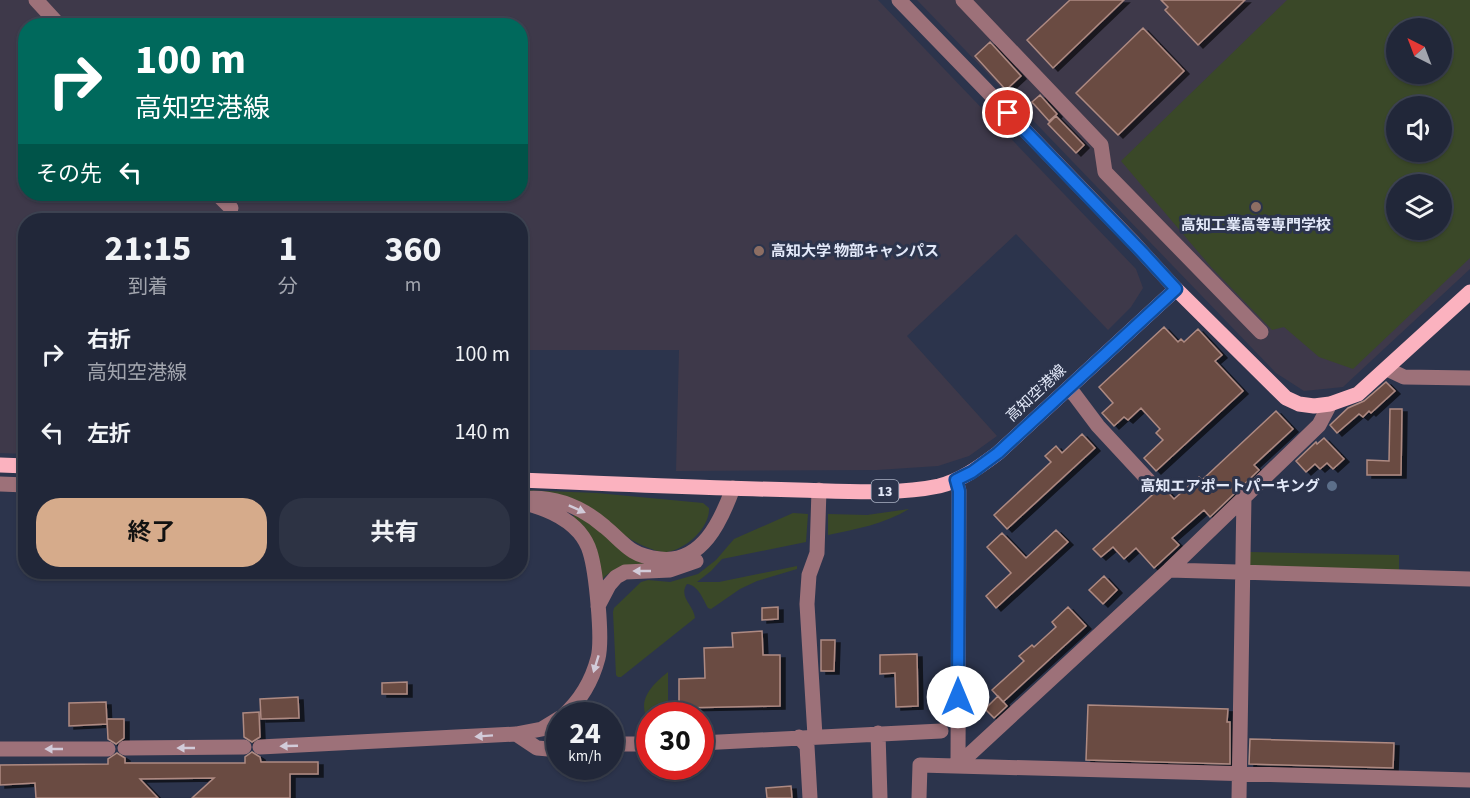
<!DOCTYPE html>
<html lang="ja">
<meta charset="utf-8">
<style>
body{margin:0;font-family:"Source Sans 3","Noto Sans JP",sans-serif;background:#2d3344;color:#f1f3f6;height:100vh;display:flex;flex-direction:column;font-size:22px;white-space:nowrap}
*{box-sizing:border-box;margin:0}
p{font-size:20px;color:#a2a5ae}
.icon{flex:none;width:33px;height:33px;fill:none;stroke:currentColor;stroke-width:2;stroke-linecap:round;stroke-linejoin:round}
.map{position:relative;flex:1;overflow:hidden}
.side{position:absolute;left:18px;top:213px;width:510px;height:366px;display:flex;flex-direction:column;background:#212739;border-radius:24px;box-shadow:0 2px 4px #0004,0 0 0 2px #3e4453}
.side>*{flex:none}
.banner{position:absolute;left:18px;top:18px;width:510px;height:183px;border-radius:24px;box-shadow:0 2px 4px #0004,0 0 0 2px #3e4453;background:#00695c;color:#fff;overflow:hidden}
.needle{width:39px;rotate:318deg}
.controls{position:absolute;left:1386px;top:18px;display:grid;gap:12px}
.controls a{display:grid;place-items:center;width:66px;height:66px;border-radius:50%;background:#212739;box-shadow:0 2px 4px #0004,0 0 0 2px #3e4453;font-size:30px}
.speed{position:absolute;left:546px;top:702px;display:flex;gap:12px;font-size:30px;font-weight:700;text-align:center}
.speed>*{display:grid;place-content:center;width:78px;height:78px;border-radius:50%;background:#212739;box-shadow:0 2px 4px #0004,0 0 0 2px #3e4453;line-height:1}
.speed small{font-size:15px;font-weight:400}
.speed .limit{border:9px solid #d22;background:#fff;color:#111}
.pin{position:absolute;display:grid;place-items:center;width:51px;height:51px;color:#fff;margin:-26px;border:3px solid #fff;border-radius:50%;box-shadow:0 2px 6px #0007}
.me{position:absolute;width:66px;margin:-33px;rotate:0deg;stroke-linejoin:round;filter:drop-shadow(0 0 4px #0008)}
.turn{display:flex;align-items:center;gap:21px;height:126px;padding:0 18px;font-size:27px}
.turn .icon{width:78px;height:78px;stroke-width:2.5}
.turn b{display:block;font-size:42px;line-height:51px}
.then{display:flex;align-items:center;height:57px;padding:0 18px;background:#0003;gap:12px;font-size:22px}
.eta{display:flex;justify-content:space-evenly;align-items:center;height:102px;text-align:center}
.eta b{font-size:36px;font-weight:700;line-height:42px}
.cta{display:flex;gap:12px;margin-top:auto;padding:12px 18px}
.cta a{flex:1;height:69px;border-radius:24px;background:#d6ab8b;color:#111;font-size:24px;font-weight:700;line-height:69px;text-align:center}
.cta a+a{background:#2d3344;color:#f1f3f6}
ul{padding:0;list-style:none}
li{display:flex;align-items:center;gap:18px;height:78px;padding:0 18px}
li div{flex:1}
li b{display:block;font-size:22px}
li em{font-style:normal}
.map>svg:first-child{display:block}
</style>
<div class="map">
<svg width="1470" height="798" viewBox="0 0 1470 798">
<defs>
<filter id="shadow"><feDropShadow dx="5" dy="3" stdDeviation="0" flood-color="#0009"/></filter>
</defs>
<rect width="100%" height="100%" fill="#2c344c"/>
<!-- education -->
<path fill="#3e394a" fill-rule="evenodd" d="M0 0H878L1136 269 1143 288 1131 307 1108 330 1016 234 907 336 997 436 969 456 938 466 877 470 676 471 679 350H524L521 436 520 220H26L25 454 0 453ZM26 26H520V194H26Z
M917 0H1470V269L1343 387 1304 391 1276 373ZM1396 28H1442V74H1396ZM1396 106H1442V152H1396ZM1396 184H1442V230H1396Z"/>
<!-- green -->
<path fill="#3a4828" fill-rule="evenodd" d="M1287 0H1470V258L1353 369 1319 357 1284 327 1272 330 1211 267 1121 161ZM1396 28H1442V74H1396ZM1396 106H1442V152H1396ZM1396 184H1442V230H1396Z
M521 490 597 493 703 503 709 508C710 528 686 549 667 552 657 554 628 539 621 533L521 493Z
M909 509C884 524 857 529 828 535V514L867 515Z
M793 513 808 514 806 542 722 559 711 571 697 582H719L797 566V569L757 581 740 589 711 609 708 608C703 599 698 585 687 584 678 597 694 605 695 618L621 677H618L616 675 613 612 614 608 641 582 648 580 670 582 698 574 716 560 734 539Z
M575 514 661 564C640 565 616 562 602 580L572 518Z
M1250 552 1399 555V571L1250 568Z
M668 672V715L650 716 649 723C636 700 651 686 668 672Z"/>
<!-- building -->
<path fill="#6a4b43" stroke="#ae8a82" stroke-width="1.5" filter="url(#shadow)" d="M1070 0H1124L1053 68 1027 40Z
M1161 0H1245L1198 45 1165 10 1168 7Z
M1143 28 1184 71 1118 135 1076 93Z
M990 42 1021 76 1006 90 975 56Z
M1040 95 1057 114 1049 121 1032 102Z
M1056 116 1084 145 1076 153 1048 124Z
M1164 327 1178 342 1181 339 1184 342 1198 329 1222 355 1215 361 1243 391 1156 471 1144 458 1163 440 1156 433 1160 429 1141 408 1128 420 1124 417 1114 426 1102 413 1113 403 1099 387Z
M1386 382 1395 391 1371 413 1369 411 1363 417 1359 414 1337 433 1330 425 1348 408 1364 401Z
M1390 409H1402L1401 475H1367V460L1389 461Z
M1276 411 1293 429 1254 465 1259 470 1210 517 1204 510 1172 538 1179 545 1154 568 1136 548 1124 559 1113 547 1101 557 1093 549 1162 486 1174 499 1199 477 1202 480Z
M1082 434 1095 448 1007 529 994 515 1051 462 1045 456 1056 446 1062 453Z
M1324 438 1344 459 1333 469 1327 463 1320 469 1315 464 1306 472 1296 461 1316 442 1317 444Z
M1056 530 1068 542 996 608 986 596 1011 573 987 547 1002 533 1026 558Z
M1104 576 1117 590 1103 604 1089 590Z
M778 607V619L762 620V608Z
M1068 607 1086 626 1003 702 992 690 1024 661 1019 656 1032 645 1034 647 1056 627 1052 622Z
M762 631 763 655H780V706L679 708V679L705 678 704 648 733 647 732 633Z
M821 640H835L834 671H821Z
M917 654 918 706 896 707 895 673 880 674V655Z
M407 682V694H382V683Z
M998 696 1007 706 994 718 985 709Z
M298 697 299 718 261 719 260 699Z
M106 702 107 724 69 726V703Z
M1088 705 1228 709 1227 722H1230V764L1086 760Z
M259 712 260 737 252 742 244 737 243 713Z
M107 719H124V738L116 744 108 739Z
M1250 739 1394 743 1393 768 1249 764Z
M252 752 260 757 261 762H318V774H290V798H192L214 778 140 779 158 798H36L35 783 0 785V765L108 764V759L117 753 125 758V763H245V757Z
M791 786 792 798H767L766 788Z"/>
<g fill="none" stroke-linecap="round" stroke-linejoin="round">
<!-- minor -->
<path stroke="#9d7179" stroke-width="15" d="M36 0 60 26
M899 0 1134 243 1176 289
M963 0 1101 145 1105 172 1261 332
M217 194 231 208
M1387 369 1404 377 1470 378
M1067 390 1074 394 1098 426 1149 481
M956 480 959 491 958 765
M0 484 26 485
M520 499C552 495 581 506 605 527 615 535 623 545 633 551 641 556 651 558 660 559 702 564 721 521 733 488
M522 502C543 508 564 515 579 532 584 538 588 545 590 552 596 571 603 639 598 658 592 681 581 700 563 716
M1169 570 1470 579
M598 606 609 585 616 577 625 572 670 570 696 561
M878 733 880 798
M516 734 537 748 560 750
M815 736 807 604 809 575 817 553 819 490
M799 737 807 746 810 798
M700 743 941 731
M610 746 624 744H650
M260 747 516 734 542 729 560 718
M125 748 244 747
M0 749H108
M958 765 1169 570 1319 425 1330 404
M919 798 920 765 1470 780
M1239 798 1244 496"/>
<!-- major -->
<path stroke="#fbb2bf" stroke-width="15" d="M0 465 26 466
M520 480C613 484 705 488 798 490 841 491 897 495 939 486 962 480 979 467 998 453L1176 289 1286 398 1299 404 1314 406 1330 404 1358 394 1470 292"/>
</g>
<!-- one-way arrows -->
<defs><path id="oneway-solid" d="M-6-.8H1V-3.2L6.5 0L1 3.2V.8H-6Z" transform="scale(1.5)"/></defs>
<g fill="#d2cbd9">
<use href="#oneway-solid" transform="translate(577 509) rotate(24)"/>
<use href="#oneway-solid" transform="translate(642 571) rotate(-180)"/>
<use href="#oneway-solid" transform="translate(596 664) rotate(107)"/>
<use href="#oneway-solid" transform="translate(484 736) rotate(176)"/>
<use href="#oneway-solid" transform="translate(289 746) rotate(178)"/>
<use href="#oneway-solid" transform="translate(186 748) rotate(180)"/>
<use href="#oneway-solid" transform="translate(54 749) rotate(180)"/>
</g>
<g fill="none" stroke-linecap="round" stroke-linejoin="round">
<!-- route casing -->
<g stroke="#114b97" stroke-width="15">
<path id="route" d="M958 697 959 491 956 480 972 472 998 453 1176 289 1143 253 1008 113"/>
</g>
<!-- route -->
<use href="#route" stroke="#1a73e8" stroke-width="10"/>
</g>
<!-- markers -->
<g fill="#8d6e63" stroke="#2c344c" stroke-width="2">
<circle cx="1256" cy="207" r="6"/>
<circle cx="759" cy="251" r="6"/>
</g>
<circle fill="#5c6f8a" stroke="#2c344c" stroke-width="2" cx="1332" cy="486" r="6"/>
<g text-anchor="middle" stroke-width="6" stroke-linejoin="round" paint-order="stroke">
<!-- shield labels -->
<rect fill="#2c344c" stroke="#acb3c5" stroke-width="1.5" x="871.5" y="480" width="27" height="22" rx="4.5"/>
<g font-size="14" font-weight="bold" fill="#e3e9f9">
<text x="885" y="496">13</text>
</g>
<!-- poi labels -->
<g font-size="15" font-weight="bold" fill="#e3e9f9" stroke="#2c344c">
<text x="1256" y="230">高知工業高等専門学校</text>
<text x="771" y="256" text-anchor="start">高知大学 物部キャンパス</text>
<text x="1320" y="491" text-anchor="end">高知エアポートパーキング</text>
</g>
<!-- street labels -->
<g font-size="15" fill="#e3e9f9" stroke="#2c344c">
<text transform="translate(1036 393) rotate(-43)" y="5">高知空港線</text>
</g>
</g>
</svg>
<div class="controls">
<a><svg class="needle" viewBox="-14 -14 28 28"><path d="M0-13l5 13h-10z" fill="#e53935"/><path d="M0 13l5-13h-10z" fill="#a2a5ae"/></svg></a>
<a><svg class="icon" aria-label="sound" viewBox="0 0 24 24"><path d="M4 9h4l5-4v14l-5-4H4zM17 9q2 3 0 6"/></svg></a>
<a><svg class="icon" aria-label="layers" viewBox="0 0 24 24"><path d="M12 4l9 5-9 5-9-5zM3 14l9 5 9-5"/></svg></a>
</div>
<div class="speed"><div>24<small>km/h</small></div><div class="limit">30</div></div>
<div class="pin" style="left:1008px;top:113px;background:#d93025"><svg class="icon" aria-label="arrive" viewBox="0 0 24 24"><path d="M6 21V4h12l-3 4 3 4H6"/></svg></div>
<svg class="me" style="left:958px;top:697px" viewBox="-20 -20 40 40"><circle r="19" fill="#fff"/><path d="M0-13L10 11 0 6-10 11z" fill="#1a73e8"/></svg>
<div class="banner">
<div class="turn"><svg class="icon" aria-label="right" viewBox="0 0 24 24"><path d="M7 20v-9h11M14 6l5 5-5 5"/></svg><div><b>100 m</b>高知空港線</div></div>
<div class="then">その先<svg class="icon" aria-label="left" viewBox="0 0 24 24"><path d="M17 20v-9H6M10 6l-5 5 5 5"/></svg></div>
</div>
<section class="side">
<div class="eta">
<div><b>21:15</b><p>到着</p></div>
<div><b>1</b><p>分</p></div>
<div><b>360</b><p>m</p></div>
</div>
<ul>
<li><svg class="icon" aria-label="right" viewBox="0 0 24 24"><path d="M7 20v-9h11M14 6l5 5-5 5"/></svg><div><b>右折</b><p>高知空港線</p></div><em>100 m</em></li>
<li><svg class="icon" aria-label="left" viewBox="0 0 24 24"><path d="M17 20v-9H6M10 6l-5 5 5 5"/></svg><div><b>左折</b></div><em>140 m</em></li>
</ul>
<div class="cta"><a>終了</a><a>共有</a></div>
</section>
</div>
